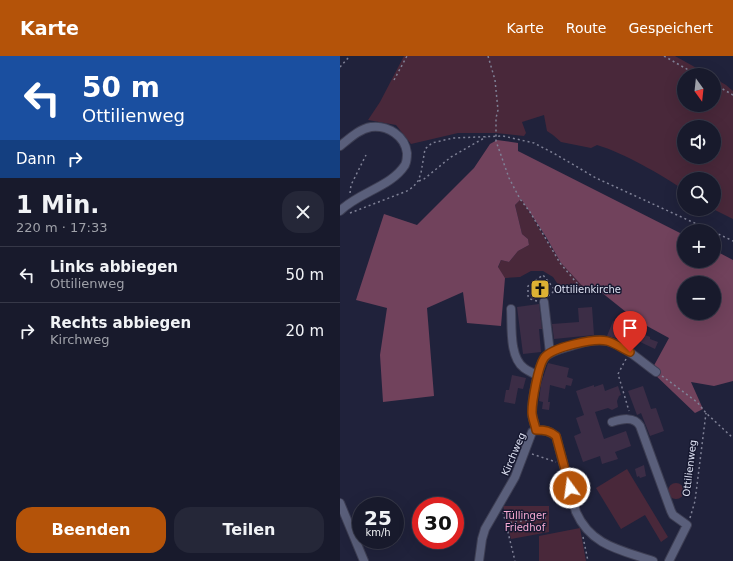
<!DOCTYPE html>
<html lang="de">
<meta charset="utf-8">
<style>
body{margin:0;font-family:"DejaVu Sans",sans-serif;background:#252738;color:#f1f3f6;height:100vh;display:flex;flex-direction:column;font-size:15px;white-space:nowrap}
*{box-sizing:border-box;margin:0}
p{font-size:13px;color:#9fa1a9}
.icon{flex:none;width:22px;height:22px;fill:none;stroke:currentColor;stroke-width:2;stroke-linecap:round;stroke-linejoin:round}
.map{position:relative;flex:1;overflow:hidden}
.details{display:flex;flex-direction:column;background:#181a2c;width:340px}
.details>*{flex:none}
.banner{background:#1a4fa0;color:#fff;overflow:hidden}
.needle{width:26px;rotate:165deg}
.controls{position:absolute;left:337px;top:12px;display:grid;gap:8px}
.controls a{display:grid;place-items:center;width:44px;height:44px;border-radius:50%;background:#181a2c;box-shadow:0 4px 16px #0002,0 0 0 1px #363848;font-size:20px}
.speed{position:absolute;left:12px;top:441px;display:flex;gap:8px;font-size:20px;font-weight:700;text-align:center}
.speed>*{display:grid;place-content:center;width:52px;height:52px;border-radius:50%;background:#181a2c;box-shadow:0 4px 16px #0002,0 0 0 1px #363848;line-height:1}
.speed small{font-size:10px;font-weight:400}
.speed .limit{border:6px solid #d22;background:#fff;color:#111}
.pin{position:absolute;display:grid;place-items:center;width:34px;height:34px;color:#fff;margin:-41px -17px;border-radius:50% 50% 50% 0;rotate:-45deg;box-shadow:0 0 4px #0007}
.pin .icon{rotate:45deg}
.me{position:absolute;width:44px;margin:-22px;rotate:346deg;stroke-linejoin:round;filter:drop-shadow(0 0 3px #0008)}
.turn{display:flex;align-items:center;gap:14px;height:84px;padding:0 16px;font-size:18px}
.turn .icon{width:52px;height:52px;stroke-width:2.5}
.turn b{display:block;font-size:28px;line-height:34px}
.then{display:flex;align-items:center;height:38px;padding:0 16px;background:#0003;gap:8px;font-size:15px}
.round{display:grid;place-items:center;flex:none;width:42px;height:42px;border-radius:16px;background:#252738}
.head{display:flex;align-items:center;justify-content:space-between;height:68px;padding:0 16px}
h1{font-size:24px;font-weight:700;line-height:30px}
.cta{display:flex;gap:8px;margin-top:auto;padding:8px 16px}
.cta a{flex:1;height:46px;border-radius:16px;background:#b45309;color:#fff;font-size:16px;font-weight:700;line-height:46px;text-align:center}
.cta a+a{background:#252738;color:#f1f3f6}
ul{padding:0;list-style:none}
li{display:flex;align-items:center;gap:12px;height:56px;padding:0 16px;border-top:1px solid #363848}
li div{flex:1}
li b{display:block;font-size:15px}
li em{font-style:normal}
header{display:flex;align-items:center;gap:24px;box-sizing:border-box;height:56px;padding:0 20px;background:#b45309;color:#fff}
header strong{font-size:19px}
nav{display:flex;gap:22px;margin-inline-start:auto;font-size:14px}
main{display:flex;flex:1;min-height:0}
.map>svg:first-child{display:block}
</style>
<header>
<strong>Karte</strong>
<nav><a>Karte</a><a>Route</a><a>Gespeichert</a></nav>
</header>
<main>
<section class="details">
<div class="banner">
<div class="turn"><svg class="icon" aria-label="left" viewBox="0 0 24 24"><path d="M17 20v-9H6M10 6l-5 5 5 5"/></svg><div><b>50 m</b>Ottilienweg</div></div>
<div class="then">Dann<svg class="icon" aria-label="right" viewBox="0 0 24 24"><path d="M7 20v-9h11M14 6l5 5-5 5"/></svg></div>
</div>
<div class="head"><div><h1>1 Min.</h1><p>220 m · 17:33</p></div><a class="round"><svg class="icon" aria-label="close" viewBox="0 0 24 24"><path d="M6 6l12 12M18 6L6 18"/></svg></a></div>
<ul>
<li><svg class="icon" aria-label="left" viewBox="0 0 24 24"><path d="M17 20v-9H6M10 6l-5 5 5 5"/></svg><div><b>Links abbiegen</b><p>Ottilienweg</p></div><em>50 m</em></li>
<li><svg class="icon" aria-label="right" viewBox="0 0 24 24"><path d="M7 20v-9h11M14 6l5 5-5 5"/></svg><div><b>Rechts abbiegen</b><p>Kirchweg</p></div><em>20 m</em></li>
</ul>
<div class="cta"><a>Beenden</a><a>Teilen</a></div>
</section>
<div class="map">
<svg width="393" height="505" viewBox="0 0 393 505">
<rect width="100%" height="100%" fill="#20223b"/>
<!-- green -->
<path fill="#49283a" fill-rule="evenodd" d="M64 0H335L369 19H344V49H374V22L386 29 393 35V163L373 153 374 123H344V134C320 118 284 97 257 89L251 92 221 86 213 79 207 75 204 59 182 66 186 77 184 80 156 77H118L71 88 56 69 28 64 40 46ZM344 71H374V101H344Z
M181 143 221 207 246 234 221 233 213 221 203 215H191L180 221 165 222 158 212 161 204 169 206 178 195 189 189 188 183 182 178 175 149Z
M287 413 328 481 321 486 305 459 281 473 256 432Z
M328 435a8 8 0 1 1 16 0a8 8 0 1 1-16 0Z
M163 450H209V476L171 483Z
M240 472 246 505H199V480Z"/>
<!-- forest -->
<path fill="#71425c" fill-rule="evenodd" d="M157 84 178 87V95L344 179V205H374V194L393 204V325L374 330 351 326 363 353 355 357 311 315 329 282 296 264 256 232 246 231V234L221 207 206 181 181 143 175 149 182 178 188 183 189 189 178 195 169 206 161 204 158 211 165 222 161 270 127 267 123 236 87 252 94 340 43 346 40 299 47 252 16 244 44 158 77 169 134 112 150 88ZM344 227H374V257H344Z"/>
<!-- building -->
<path fill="#3c2d46" d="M201 223 209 232 193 244 190 239 191 231Z
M199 248 202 273H199L201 296 183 298 177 251Z
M252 251 254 279 214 283 212 268 239 266 238 252Z
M273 265 310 281V283L318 286 315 293 296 284 294 287 277 280 276 282 267 280Z
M208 307 229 312 227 321 233 323 231 330 226 329 225 333 210 329 208 346H210L209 354 202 353 203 346 199 345 201 328Z
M172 319 186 322 183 333 178 332 175 348 164 346 166 334H169Z
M263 328 265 335 278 330 281 339 279 340 277 345 278 351 272 354 268 352 255 356 264 383 286 375 291 390 275 396 278 403 262 408 260 400 243 406 234 380 241 377 236 362 244 359 236 335 254 329V331Z
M303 330 311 353 316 352 324 375 310 380 301 357 297 359 288 335Z
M304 409 306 420 300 422 299 420 297 421 295 413Z"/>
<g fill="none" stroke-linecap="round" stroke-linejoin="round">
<!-- minor casing -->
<g stroke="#3d3e53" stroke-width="10">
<path id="minor" d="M0 90C9 83 19 73 31 71 48 69 65 80 67 97 67 101 67 105 65 109 51 131 19 136 0 155
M204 246 210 297
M171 253C172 270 169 301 184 312 188 315 193 317 198 320
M272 366C282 363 294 360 300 370L331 455 333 459 347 469 329 505
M196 374C195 368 192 362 192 356 192 344 198 308 206 300 213 294 225 292 234 289 245 286 256 283 267 285 284 289 302 306 316 316
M196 374C205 374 210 375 216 380L236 456C251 490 281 494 313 505
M0 447 24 505
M139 505 142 483 145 473 175 421 192 376 196 374"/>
</g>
<!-- path -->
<path stroke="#7f8196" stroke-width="1.5" stroke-dasharray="2 3" stroke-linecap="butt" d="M148 0 155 24 158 54 156 62V85L169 122 180 143 190 156 220 207 241 232
M324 0 357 19
M0 11 10 0
M54 24 67 0
M374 28 393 39
M79 125 84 123 111 101 146 81
M10 137 11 129 26 99
M10 157 67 135 73 131 78 125 81 117 85 93 92 87 113 82 163 80 194 87 215 98 256 122 372 175
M374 176 393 185
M208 240 218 232H241
M197 245 190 243 188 240V230L203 219 215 234
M286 303 278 318 289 355
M322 320 357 346 366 357 393 382
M192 398 216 406
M163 456 175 505
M350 462 355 445 366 357
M165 467 206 462
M243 481 248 505"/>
<!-- minor -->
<use href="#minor" stroke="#5a5f7b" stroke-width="8"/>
</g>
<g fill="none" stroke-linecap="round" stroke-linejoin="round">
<!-- route casing -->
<g stroke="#753606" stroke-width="10">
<path id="route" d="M230 432 216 380C210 375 205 374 196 374 195 368 192 362 192 356 192 345 198 311 204 302 212 291 254 282 267 285 275 287 283 293 290 296"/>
</g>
<!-- route -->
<use href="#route" stroke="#b45309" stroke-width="7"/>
</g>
<!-- icons -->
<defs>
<g id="church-square" transform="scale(1)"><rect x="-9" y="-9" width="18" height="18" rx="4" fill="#ddb133" stroke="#171931"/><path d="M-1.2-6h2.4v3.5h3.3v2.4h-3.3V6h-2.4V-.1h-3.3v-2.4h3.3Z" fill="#111"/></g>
</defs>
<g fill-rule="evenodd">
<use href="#church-square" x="200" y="233"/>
</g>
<g text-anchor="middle" stroke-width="3" stroke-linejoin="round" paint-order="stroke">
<!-- poi labels -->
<g font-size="10" fill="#dde0f1" stroke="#171931" text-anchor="start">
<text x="214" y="237">Ottilienkirche</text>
</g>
<!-- street labels -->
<g font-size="10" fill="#dde0f1" stroke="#171931">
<text transform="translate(173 398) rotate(-67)" y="4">Kirchweg</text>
<text transform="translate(349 412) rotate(-83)" y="4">Ottilienweg</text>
</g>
<!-- park labels -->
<g font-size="10" fill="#f8abd4" stroke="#171931">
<text x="185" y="463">Tüllinger<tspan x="185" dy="12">Friedhof</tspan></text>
</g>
</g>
</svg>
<div class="controls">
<a><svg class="needle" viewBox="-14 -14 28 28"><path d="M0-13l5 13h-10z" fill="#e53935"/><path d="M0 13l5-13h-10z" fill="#9fa1a9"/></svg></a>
<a><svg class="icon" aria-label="sound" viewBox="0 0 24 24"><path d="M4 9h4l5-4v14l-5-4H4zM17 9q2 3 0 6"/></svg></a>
<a><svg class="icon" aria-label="search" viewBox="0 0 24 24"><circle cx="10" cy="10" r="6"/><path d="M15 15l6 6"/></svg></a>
<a>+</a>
<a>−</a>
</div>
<div class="speed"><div>25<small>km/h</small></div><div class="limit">30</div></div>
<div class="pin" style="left:290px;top:296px;background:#d93025"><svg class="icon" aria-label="arrive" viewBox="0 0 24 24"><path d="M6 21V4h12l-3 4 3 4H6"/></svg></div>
<svg class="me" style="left:230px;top:432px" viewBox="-20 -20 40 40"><circle r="17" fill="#b45309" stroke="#fff" stroke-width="3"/><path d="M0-11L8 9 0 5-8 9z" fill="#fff"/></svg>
</div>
</main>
